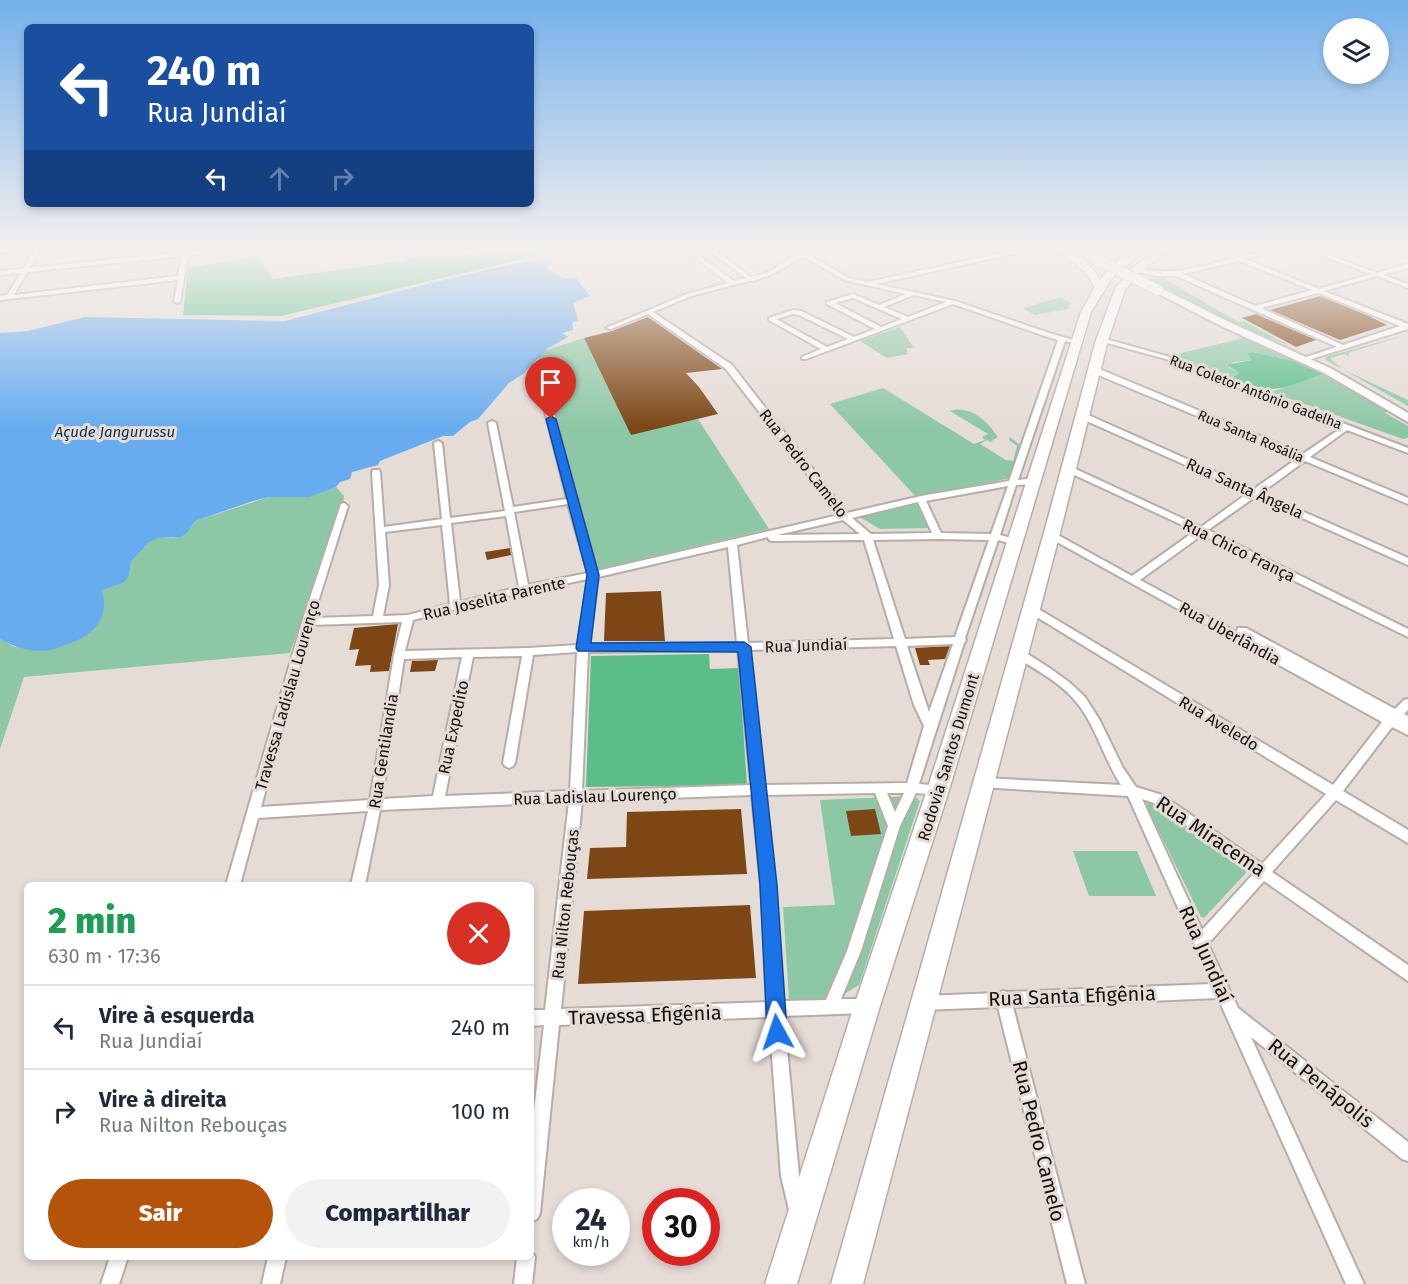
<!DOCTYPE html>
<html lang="pt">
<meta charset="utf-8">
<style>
body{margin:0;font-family:"Fira Sans",sans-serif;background:#f2f2f3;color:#1f2937;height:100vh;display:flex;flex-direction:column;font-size:22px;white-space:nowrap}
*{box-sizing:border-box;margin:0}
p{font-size:20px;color:#747a83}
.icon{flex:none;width:33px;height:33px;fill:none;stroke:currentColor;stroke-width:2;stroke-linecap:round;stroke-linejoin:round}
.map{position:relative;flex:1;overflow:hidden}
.drawer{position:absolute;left:24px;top:882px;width:510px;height:378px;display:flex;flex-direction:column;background:#fff;border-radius:9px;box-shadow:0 3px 9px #0003}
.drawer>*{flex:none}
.banner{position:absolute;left:24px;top:24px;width:510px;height:183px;border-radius:9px;box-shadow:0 3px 9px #0003;background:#1a4fa0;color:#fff;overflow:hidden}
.controls{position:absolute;left:1323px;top:18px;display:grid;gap:12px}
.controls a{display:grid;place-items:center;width:66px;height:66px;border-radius:50%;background:#fff;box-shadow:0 3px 9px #0003;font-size:30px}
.speed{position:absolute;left:552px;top:1188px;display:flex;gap:12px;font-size:30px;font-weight:700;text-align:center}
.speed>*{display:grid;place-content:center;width:78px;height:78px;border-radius:50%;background:#fff;box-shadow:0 3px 9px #0003;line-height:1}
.speed small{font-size:15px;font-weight:400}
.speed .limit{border:9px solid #d22;background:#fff;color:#111}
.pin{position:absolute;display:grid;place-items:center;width:51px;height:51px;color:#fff;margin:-62px -26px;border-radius:50% 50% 50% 0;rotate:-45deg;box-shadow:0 0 6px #0007}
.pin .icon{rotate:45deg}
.me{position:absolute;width:66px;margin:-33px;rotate:355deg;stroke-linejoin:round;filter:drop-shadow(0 0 4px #0008)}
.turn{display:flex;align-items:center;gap:21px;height:126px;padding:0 24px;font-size:27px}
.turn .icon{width:78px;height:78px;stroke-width:2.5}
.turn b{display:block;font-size:42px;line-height:51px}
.lanes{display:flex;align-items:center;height:57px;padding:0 24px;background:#0003;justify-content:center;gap:30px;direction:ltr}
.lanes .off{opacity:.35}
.round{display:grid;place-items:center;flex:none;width:63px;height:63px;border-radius:32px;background:#f2f2f3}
.head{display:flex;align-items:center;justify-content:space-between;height:102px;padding:0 24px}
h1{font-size:36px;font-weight:800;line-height:45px;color:#1e9e55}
.cta{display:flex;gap:12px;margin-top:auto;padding:12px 24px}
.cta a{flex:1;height:69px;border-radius:36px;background:#b45309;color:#fff;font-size:24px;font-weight:800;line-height:69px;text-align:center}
.cta a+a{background:#f2f2f3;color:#1f2937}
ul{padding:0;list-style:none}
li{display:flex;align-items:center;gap:18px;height:84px;padding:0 24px;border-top:2px solid #e0e1e3}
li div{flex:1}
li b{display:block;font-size:22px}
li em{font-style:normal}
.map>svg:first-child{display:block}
</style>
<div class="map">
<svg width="1408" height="1284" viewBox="0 0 1408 1284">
<rect width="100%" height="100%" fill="#e5dcd6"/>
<!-- green -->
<path fill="#8dc8a6" d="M1162 277H1171L1165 279 1238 322 1244 321 1292 347 1223 319 1144 279Z
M1061 297 1070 303 1068 309 1035 315 1023 308Z
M900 327 914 348H906L908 354 887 358 860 341Z
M1397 337H1399L1348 353 1350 357 1345 354 1330 358 1342 369 1408 400V406L1326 360V357Z
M584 338 631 434 698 419 769 529 598 569 537 353Z
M1244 338 1307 364 1252 352 1247 354 1251 360 1234 362 1228 367 1239 373 1232 377 1234 380 1169 356Z
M1326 373 1359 393 1357 394 1389 411 1385 413 1408 426V438L1403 439 1271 392Z
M883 388 974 444 985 440 982 437 988 434 950 411C970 404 988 422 998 437L990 442 987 440 980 444 1006 460 1013 461 1017 446 1009 440 1010 437 1021 446 1010 478 917 498 830 404Z
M336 487 344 496 343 503 290 653 24 677 0 749V639L15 647 102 590 129 576 131 562 148 543 158 538H174L188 532 195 521 269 497H309Z
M917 503 923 509 928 528 880 529 858 516Z
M914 796 920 801 859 985C829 1004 824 1006 789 999L783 907 835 905 820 800Z
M1148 802 1247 870 1246 873 1204 918 1201 917 1146 805Z
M1137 851 1156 896H1089L1073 851Z"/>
<!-- forest -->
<path fill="#5bbe8a" d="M491 248H555L540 255 281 316 183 315 188 268 259 256 273 279 401 261 424 255 453 257Z
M1252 352 1307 364 1326 373C1290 385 1268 400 1232 378L1239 373 1227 365 1251 360 1247 353Z
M709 654 710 669 739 668 747 785 586 787 591 656Z"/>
<!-- water -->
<path fill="#67acef" d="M545 259 553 261 552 264 545 267 563 278H576L590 296 573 303 578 320 572 323 573 330 562 333 568 337 547 349 523 374 509 383 478 419 470 422 453 436H443L380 461 378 465 352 472 350 479 340 482 336 487 310 497H269L253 501 195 521 188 532 181 537 158 538 148 543 131 562 129 576 123 583 102 590C111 621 90 638 62 646 57 648 50 651 44 651 29 652 13 646 0 639V333L28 331 85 317 285 321 431 283 512 264Z"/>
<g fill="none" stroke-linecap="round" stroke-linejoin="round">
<!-- stream -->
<path stroke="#67acef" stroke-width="1.5" d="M397 248 431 283 429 285"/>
</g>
<!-- building -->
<path fill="#7d4615" d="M1320 296 1369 316 1387 325 1340 340 1270 310Z
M1256 314 1316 340 1296 347 1242 318Z
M648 317 722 369 686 373 699 387 718 414 631 435 584 338 612 331Z
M510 548 511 555 487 560 485 552Z
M661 591 665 641H604L606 593Z
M398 624 389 671 370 672 371 665 355 666 359 649 349 650 354 628Z
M950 646 945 659 928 660 930 665H920L915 648Z
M438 660 435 671 410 672 412 661Z
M741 809 747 874 587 879 590 848 626 847 627 812Z
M875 809 881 834 851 836 846 811Z
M750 905 756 978 578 984 584 911Z"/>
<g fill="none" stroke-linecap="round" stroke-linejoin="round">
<!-- minor casing -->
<g stroke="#b6ada7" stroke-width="4">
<path id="minor" d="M17 248H36L0 253V249Z
M36 248H42L30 268 182 252 183 248H189L188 252 225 248H242L188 255 180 301 177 303 174 301 178 280 0 300V296L7 295 21 273 0 275V271L23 269ZM182 256 178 276 14 295 27 272Z
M683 248H689L734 281 746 278 712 253 714 248H720L717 252 751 277 767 273 799 253 791 248H798L803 251 807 248H814L807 253 848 278 868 282 1020 249 1023 251 1022 252 876 284 955 301 1049 333 1080 342 1077 344 1065 341 1018 480 1034 478 1038 481 1034 484 1016 485 1000 535 1018 540 1020 542 1015 545 998 540 965 638 966 640 964 643 919 784 942 786 944 790 942 794 938 795 916 793 900 826 861 951 841 999H866L871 1001 874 1006 871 1011 866 1013 784 1016 799 1176 805 1208 802 1214 796 1217 790 1214 781 1176 769 1017 559 1025 540 1213 537 1219 531 1222V1136L544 1025 531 1026V1010H545L569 802 380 810 365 885H351L368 811 258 818 240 885H226L302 622 341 504 344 503 348 506 313 618 373 616 379 585 372 472 373 470H379L380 472 384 527 442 519 434 443 438 441 442 443 450 518 505 511 488 423 492 421 496 423 513 507 567 499 537 379 541 377 545 379 597 571 839 515 726 369 648 314 611 329 606 328 687 294 728 283ZM803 256 844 280 906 294 879 305 853 294 827 302V304L875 329 854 337 801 311 793 310 769 318V320L821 349 802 357V359H806L953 304 1045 336 1058 340 1009 481 921 496 847 513 732 365 653 312 691 296 749 281H754L755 280 771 275ZM914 295 946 302 908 317 884 307ZM853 298 902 319 881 327 835 303ZM793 314 799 315 848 339 827 347 776 319ZM1008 486 991 534 941 533 926 501ZM918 502 932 533 871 534 852 518ZM568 504 588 573 528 585 514 512ZM506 516 519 587 460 602 451 523ZM843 520 860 534 777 535ZM442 525 450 604 408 615 383 616 389 585 385 532ZM768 537 769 540 772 541 864 540 894 639 748 643 737 545ZM938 539 989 540 955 637 905 639 873 540ZM728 547 737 643 589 644 598 577ZM588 579 578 645 528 648 405 651 413 620 524 592ZM402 622 394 655 370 800 261 807 311 625ZM953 644 929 712 907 646ZM896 646 914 705 924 726 907 783 764 785 749 650ZM738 650 751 785 582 791 588 652ZM577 652 570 791 445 796 473 657 522 656 503 763 505 766 509 768 513 766 515 763 533 655ZM462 657 433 796 382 799 404 659ZM875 793 888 826 847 951 826 1000 783 1001 775 885 765 795ZM887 793H904L895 812ZM752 795 761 885 768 1002 561 1009 582 801Z
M1098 248H1106L1132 256 1129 258Z
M1210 248C1222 248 1232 258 1243 256 1258 254 1271 248 1287 248L1245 259 1319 289 1371 274 1303 248H1311L1377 273 1408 264V268L1383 275 1408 284V288L1377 276 1324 291 1408 324V329L1305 361 1302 359 1303 358 1337 347 1176 276H1156L1133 270 1136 268C1175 276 1196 268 1234 258ZM1239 261 1312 290 1255 306 1183 274ZM1318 293 1400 326 1343 345 1261 308Z
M1400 248H1408V252Z
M1102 338 1170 357 1408 448V453L1347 430 1310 457 1408 498V504L1305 461 1261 493 1408 558V565L1255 497 1208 530 1408 629V637L1202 535 1140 580 1238 633 1237 631 1238 628H1246L1395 709 1404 700 1408 699V710L1404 714 1408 716V735L1392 727 1343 791 1408 830V843L1336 800 1272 872 1408 965V981L1264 881 1208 944 1238 1008 1408 1142V1161L1402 1159 1251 1037 1364 1284H1346L1218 998 1013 1007 1085 1284H1067L998 1007 923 1010 918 1008 915 1003 918 998 923 996 998 993 1003 991 1007 992 1212 984 1128 796 979 787 977 783 979 779 983 778 1121 785C1106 762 1098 734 1083 711 1067 686 1040 672 1015 657L1014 654 1015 651H1023L1051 669 1069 682 1085 697 1099 719 1123 768 1136 787 1162 795 1262 864 1326 794 1027 611 1026 609 1027 607H1035L1333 785 1382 722 1048 537 1046 535 1048 533H1054L1132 576 1195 531 1066 471 1065 469 1069 466 1201 527 1248 493 1080 418V414H1086L1254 489 1298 458 1091 372V368H1097L1303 454 1341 428 1166 359 1100 341V339ZM1142 799 1154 803 1254 873 1202 930Z
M531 1250 535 1257 532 1284H514L517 1257H531Z
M110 1257H128L119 1284H101Z
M268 1257H286L280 1284H262Z"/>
</g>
<!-- primary casing -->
<g stroke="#b6ada7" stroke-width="4">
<path id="primary" d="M1071 248H1081L1100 259 1093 261Z
M1155 288H1161L1229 322 1332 369 1408 413V422L1324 373 1221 326 1155 292Z"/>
</g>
<!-- trunk casing -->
<g stroke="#b6ada7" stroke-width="3">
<path id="trunk" d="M1055 248C1073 247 1091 265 1100 280 1112 265 1127 247 1146 248L1112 278 1091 312 949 790 880 1006 797 1284H765L854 1006 927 790 1081 312 1095 287 1086 273Z
M1160 248H1171L1139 273 1125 290 1108 340 1061 529 863 1284H831L1045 529 1096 340 1116 287 1131 269Z"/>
</g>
<!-- minor -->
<use href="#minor" fill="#fff" fill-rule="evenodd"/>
<!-- primary -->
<use href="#primary" fill="#fff" fill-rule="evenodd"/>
<!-- trunk -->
<use href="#trunk" fill="#fff" fill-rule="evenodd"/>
<!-- primary-bridge casing -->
<g stroke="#b6ada7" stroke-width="11" stroke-linecap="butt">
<path id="primary-bridge" d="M1096 259 1158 290"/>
</g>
<!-- primary-bridge -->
<use href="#primary-bridge" stroke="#fff" stroke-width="10"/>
</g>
<!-- sky -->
<linearGradient id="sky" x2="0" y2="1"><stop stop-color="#74b1eb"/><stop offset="0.58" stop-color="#f3efed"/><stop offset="1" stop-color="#f3efed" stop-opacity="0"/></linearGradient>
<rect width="1408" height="428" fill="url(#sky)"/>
<!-- route -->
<path fill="#1a73e8" stroke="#114b97" stroke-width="1.5" d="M551 416 556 419 599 575 591 643 744 642 751 647 777 885 787 1032 785 1039 777 1042 770 1039 767 1032 760 885 738 652 578 651 576 648 587 575 546 419Z"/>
<g text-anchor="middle" stroke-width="6" stroke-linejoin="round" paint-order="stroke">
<!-- far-street labels -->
<g font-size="14" fill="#13100e" stroke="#e5dcd6">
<text transform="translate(1256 392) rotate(21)" y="5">Rua Coletor Antônio Gadelha</text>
<text transform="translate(1251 436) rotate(23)" y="5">Rua Santa Rosália</text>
</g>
<!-- far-water labels -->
<g font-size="15" font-style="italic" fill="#112e49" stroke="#e5dcd6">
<text x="115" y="437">Açude Jangurussu</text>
</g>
<!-- street labels -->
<g font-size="16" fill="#13100e" stroke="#e5dcd6">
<text transform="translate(804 463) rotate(52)" y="6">Rua Pedro Camelo</text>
<text transform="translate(1245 488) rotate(24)" y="6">Rua Santa Ângela</text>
<text transform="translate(1239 550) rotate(26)" y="6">Rua Chico França</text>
<text transform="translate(494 598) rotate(-13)" y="6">Rua Joselita Parente</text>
<text transform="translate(1230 633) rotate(29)" y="6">Rua Uberlândia</text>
<text transform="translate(806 645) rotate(-2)" y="6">Rua Jundiaí</text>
<text transform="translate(287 695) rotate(-74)" y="6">Travessa Ladislau Lourenço</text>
<text transform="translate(1219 723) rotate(31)" y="6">Rua Aveledo</text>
<text transform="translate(453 727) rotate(-78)" y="6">Rua Expedito</text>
<text transform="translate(383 751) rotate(-81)" y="6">Rua Gentilandia</text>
<text transform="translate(948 757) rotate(-73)" y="6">Rodovia Santos Dumont</text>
<text transform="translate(595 796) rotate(-2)" y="6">Rua Ladislau Lourenço</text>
<text transform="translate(565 904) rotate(-84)" y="6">Rua Nilton Rebouças</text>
</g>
<!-- near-street labels -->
<g font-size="20" fill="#13100e" stroke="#e5dcd6">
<text transform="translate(1211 836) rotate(34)" y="7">Rua Miracema</text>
<text transform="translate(1206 954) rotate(66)" y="7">Rua Jundiaí</text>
<text transform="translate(1072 996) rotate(-2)" y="7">Rua Santa Efigênia</text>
<text transform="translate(645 1015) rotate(-2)" y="7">Travessa Efigênia</text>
<text transform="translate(1321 1083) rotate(39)" y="7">Rua Penápolis</text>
<text transform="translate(1039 1141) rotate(76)" y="7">Rua Pedro Camelo</text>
</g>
</g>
</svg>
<div class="controls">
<a><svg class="icon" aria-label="layers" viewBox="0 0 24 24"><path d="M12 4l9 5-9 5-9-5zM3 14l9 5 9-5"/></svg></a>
</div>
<div class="speed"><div>24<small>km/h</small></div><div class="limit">30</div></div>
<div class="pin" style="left:551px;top:419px;background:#d93025"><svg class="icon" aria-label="arrive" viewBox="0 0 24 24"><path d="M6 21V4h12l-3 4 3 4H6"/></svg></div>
<svg class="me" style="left:777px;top:1032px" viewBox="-20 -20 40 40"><path d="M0-17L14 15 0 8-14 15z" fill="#1a73e8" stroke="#fff" stroke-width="4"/></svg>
<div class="banner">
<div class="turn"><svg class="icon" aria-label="left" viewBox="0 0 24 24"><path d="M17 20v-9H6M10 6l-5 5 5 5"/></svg><div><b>240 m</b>Rua Jundiaí</div></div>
<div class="lanes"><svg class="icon" aria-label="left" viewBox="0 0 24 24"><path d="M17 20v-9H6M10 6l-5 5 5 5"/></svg><svg class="icon off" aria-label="ahead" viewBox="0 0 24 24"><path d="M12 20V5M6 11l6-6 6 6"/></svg><svg class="icon off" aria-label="right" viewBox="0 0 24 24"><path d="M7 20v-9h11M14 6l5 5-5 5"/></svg></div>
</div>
<section class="drawer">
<div class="head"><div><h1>2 min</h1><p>630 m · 17:36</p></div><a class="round" style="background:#d93025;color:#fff"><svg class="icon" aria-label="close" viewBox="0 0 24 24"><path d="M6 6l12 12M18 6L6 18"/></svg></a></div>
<ul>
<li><svg class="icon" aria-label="left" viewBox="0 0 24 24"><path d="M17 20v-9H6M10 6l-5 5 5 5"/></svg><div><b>Vire à esquerda</b><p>Rua Jundiaí</p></div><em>240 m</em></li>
<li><svg class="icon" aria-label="right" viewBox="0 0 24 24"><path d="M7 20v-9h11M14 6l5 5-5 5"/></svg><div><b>Vire à direita</b><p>Rua Nilton Rebouças</p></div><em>100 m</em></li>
</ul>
<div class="cta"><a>Sair</a><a>Compartilhar</a></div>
</section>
</div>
